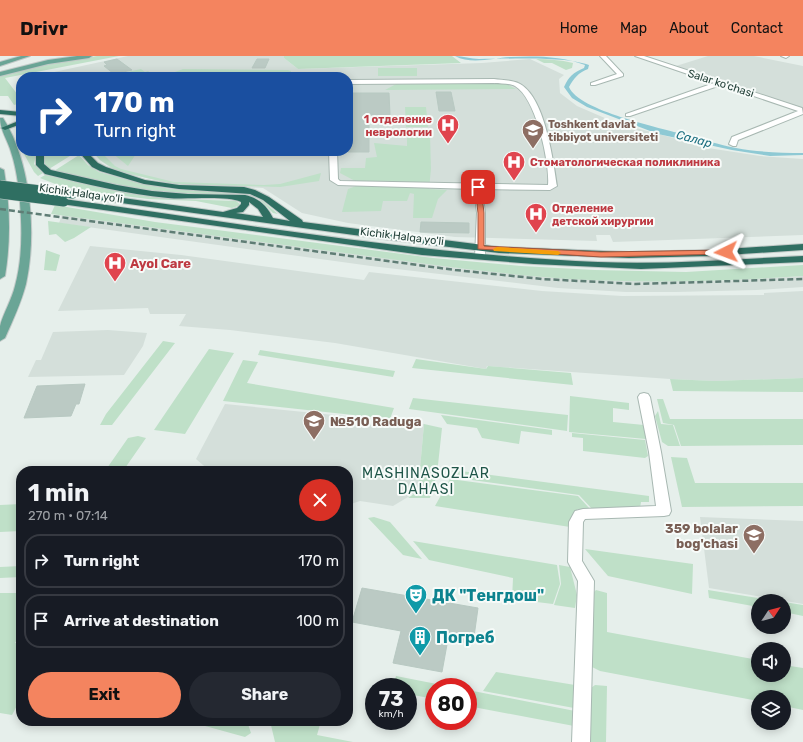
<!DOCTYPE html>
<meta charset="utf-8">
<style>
body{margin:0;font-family:Rubik,sans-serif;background:#242831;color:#f1f3f6;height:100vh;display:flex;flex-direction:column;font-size:15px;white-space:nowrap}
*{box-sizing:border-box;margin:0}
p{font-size:13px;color:#9ea1a6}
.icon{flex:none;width:22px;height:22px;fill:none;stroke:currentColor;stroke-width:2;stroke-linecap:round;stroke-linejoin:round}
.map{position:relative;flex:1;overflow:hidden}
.sheet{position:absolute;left:16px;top:410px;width:337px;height:260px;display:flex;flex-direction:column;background:#171b24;border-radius:16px;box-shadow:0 2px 10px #0003}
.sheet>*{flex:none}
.guide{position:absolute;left:16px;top:16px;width:337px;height:84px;border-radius:16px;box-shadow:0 2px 10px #0003;background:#1a4fa0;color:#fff;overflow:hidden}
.needle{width:26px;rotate:54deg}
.controls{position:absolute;left:751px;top:538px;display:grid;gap:8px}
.controls a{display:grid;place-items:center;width:40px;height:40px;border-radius:50%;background:#171b24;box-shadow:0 2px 10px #0003;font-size:20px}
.speed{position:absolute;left:365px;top:622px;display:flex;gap:8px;font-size:20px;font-weight:700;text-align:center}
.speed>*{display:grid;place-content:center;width:52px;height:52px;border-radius:50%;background:#171b24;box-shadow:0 2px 10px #0003;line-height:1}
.speed small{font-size:10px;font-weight:400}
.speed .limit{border:6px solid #d22;background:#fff;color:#111}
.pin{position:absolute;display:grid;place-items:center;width:34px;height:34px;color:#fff;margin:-17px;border-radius:8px;box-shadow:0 2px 6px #0006}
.me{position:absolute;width:44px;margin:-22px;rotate:267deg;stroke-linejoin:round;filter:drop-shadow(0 0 3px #0008)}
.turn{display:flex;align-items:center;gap:14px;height:84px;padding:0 12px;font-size:18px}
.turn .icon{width:52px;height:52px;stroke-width:2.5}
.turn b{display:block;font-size:28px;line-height:34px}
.round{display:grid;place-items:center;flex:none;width:42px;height:42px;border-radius:21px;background:#242831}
.overview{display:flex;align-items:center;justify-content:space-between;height:68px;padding:0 12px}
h1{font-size:24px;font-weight:700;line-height:30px}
.button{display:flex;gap:8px;margin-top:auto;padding:8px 12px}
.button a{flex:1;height:46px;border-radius:24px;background:#f4845f;color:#111;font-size:16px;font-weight:700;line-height:46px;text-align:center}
.button a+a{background:#242831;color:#f1f3f6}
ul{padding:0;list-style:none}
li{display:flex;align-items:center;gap:12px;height:54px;margin:0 8px 6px;padding:0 4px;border:2px solid #363941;border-radius:16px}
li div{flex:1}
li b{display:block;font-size:15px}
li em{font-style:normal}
header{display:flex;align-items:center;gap:24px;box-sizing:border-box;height:56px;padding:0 20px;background:#f4845f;color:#111}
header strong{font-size:19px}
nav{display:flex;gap:22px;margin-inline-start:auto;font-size:14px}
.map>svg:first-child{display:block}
</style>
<header>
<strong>Drivr</strong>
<nav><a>Home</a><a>Map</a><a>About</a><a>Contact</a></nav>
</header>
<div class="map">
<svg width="803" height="686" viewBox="0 0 803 686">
<rect width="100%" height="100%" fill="#e6efeb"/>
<!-- built -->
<path fill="#d4dfda" d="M128 0H284V2L298 13 482 7 530 3 564 19 559 23 560 37 577 50 621 69 636 72 681 84 685 87 708 92 760 100 803 103V179L613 186 610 179H596L597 185 455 181 348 167 302 157 263 132 173 128 124 117 111 112 100 104 92 95H348V21H31Z
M708 0H754L803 10V52L676 10Z
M62 159 468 213 557 222 637 225H720L803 220V231L757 234 676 236H626L558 232 371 210 59 167Z
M90 190 181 199 364 224 369 216 542 235 622 240 764 239V237L803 235V322L714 325 670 323 487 310 486 313 335 287 230 274 179 270 186 258H150L148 252 58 255Z
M108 274 147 277 143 290 124 319 28 321 36 304H41L53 276Z
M225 348 424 368 418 435 393 450 360 445 348 449V415H210L196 403Z
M700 461 803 465V548L709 532Z"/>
<!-- green -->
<path fill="#bfe0c8" d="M97 0H119L5 22 21 43V47L14 49 8 40H0V20L48 8Z
M284 0H452L461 7 298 13 284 2Z
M536 3C549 3 560 4 573 7L572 12 566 14 552 7H544Z
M378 12H417V20H378Z
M141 13 145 16 148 15 155 21H121L118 18Z
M183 13 288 14 291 15 290 21H187L167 19Z
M498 26 505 27 516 33 385 34 398 27Z
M405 51H426L428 71H406Z
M407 77 430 78 431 113 429 133 447 134 438 143 432 162H413L414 138 410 137 407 145H383L381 155 342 156 348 133 356 130 357 126 340 117 341 112H365L366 102 377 101 374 87 407 90Z
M26 95H37L34 108 43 117 38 120 34 116 24 98Z
M45 95H78L49 113 43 108Z
M92 95H100L115 110 121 113 174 126 264 129 280 128 321 117 319 125 280 131 173 128 117 115 100 104Z
M111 95H138L128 110 112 97Z
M79 99 88 109 99 116 140 127 170 133 249 136 258 141 278 158 273 157 259 143 248 138 193 139 147 136 54 115Z
M45 119 139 139 178 143 236 145 240 148 238 150 232 152 196 145 148 143 68 133 40 122Z
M55 149 155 166 433 202 521 210 595 214 686 216 803 209V220C732 225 661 227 590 224 508 220 426 208 345 197 247 184 149 171 51 158Z
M48 165 91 171 74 182 65 186 56 178 49 179Z
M46 194 60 199 56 215 44 214Z
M163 285 175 287 112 369H100L106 358Z
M209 293 234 297 185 378 154 374Z
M260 294 395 315 393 321 258 299Z
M416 303 486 313 488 310 571 317 573 329 412 312Z
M243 304 258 306 247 327 394 352 390 363 223 345Z
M803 322V336L673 335 670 323 714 325Z
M570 340 629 347V354L613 352V366L644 369 646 383 569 376Z
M413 342 568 359 567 375 409 353Z
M657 343H663L670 363H803V389L681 390 674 369 663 367Z
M658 355 661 368 673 369 680 390H668L662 386 655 360Z
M441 359 552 374V379L521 375 519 388 482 382 477 372 447 368Z
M424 368 442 372 437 418 430 442H408L418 435Z
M572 377 645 384 648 400 645 402 583 395V382L572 381Z
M138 380 146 382 123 415H105L128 382Z
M671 401 687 402 695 427H803V450L682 451Z
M453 414 649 440V446H641L640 452 593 454 579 439 450 421Z
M450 423 578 440 591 454 578 453 573 457 570 471 435 450Z
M21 448V475L0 476V449Z
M374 461 390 466 422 503 403 499 368 462Z
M413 485 557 509 560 528 553 548 512 543 513 522 429 504Z
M585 493 693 508 692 538 608 520Z
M559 509 570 511 577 539 575 552 554 549 561 528Z
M21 510V521L0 522V511Z
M596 534 607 537V576L758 604V619H784V609L803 612V654L784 650V641H758V645L600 615 592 611 593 537Z
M708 534 776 545H758V551L709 542Z
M0 537H21V577L15 587 21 588V642L12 659 0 657Z
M784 546 803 549V560L784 556Z
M496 616 575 629 574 652 483 635Z
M396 620 452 631H434V643L408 638V631H393Z
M595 629 607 630 606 686H590L591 632Z
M468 634 575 655 574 670 468 650Z
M187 665H247L251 677 245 681Z
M270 665H321L317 679 353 686H275Z"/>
<!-- water -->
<path fill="#8ec9d4" d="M455 0C463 0 471 3 479 3 508 3 565 0 589 9L588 13C578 17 574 22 569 31 579 55 661 72 686 79 702 83 719 89 736 92 758 96 781 97 803 97V99L770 100 732 94 658 78 587 51 572 42 564 31C569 20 573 17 584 12L585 9C561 0 536 0 511 1 494 2 471 9 455 0Z"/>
<!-- building -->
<path fill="#bbcac4" stroke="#b8c9c2" d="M117 3 132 14 114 18 104 10 107 9 104 6Z
M257 3H269L265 12H252Z
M436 36H451L455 55H439Z
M349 37H389L390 59H369V96H348Z
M421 166 469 167V177L420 176Z
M85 328 79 348H76L71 360 24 362 37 330Z
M362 532 478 552 473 588 448 583 442 616 393 607 401 575 352 566Z"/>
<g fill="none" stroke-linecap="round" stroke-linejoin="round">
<!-- street casing -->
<g stroke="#a8b8b2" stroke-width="2">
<path id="street" d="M600 0H606L623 18V20L595 29H591V27L617 18Z
M635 0H644L802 52 803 58 738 84 736 90H733L729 88 732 81 798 55 721 29 630 60H626V58L714 27Z
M781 0H789L786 2Z
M161 19 167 20 168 21H158Z
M494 23C501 24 512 24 518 27 545 39 553 104 557 130L550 134 482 133 485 157V201L483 203H477L475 201 477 157 474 133 338 129 330 124 329 95H337L338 123 340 125 548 129C550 107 536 42 515 30 510 27 500 28 494 27L348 28V24Z
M644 337 648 338 650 341 661 396 671 455 669 459 664 460 585 463 583 466 582 505 594 525 590 686H572L578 525 568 506 569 466 575 455 583 453 656 450 649 396 638 341 640 338Z"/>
</g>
<!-- primary casing -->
<g stroke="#c2cac8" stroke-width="2">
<path id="primary" d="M21 0H30L0 10V6Z
M77 0H92L89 2 48 8 0 20V16L48 4Z
M0 62H3C31 106 37 177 26 228 21 247 13 264 5 282L0 285C0 281 0 275 0 270 3 258 12 243 15 230 21 208 22 185 21 163 20 141 18 117 11 96 8 85 0 74 0 62Z
M0 112 4 114C10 150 11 184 5 220L0 223Z"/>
</g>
<!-- highway casing -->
<g stroke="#c2cac8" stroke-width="2">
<path id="highway" d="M0 54 21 56V60L0 58Z
M21 64V68L5 74 1 72Z
M36 95H44V108L51 114 117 129 152 135 188 138 245 139C259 142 267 150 273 162L290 165 263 144 250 138 179 133 144 128 100 115 92 111 78 95H86L98 107 106 111 145 124 179 129 244 131 255 134 269 141 302 164 303 166 499 191 629 196 711 194 803 188V194L711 200 629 202 499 197 383 183 70 140 69 138 70 136 73 135 223 156 237 152 241 148V146C226 139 187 144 168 142 126 138 86 128 45 118L36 109ZM249 146 258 153 263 161 236 157 243 156 249 149Z
M64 143C241 168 419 198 598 206 666 209 735 203 803 200V206L641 213 534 208 422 199 61 148 60 146 61 144Z"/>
</g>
<!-- street -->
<use href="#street" fill="#fff" fill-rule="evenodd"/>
<!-- primary -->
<use href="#primary" fill="#6aa596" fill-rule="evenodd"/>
<!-- highway -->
<use href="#highway" fill="#2f6f62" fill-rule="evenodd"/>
<!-- rail -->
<path stroke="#5f7d75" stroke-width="2.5" stroke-dasharray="6 3" stroke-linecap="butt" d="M0 153 455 214 542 223 636 228 803 223"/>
<!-- highway-bridge casing -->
<g stroke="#c2cac8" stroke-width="10" stroke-linecap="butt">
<path id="highway-bridge" d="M0 129 73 138
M0 138 64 146"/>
</g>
<!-- highway-bridge -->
<use href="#highway-bridge" stroke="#2f6f62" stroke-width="9"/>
</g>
<!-- route -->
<path fill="#f4845f" stroke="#9f563e" d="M478 129 481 131 484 157V190L601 196 726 194 729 196 726 198 601 201 478 193V157L475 131Z"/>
<!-- slow -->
<path fill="#f59e0b" d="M497 191 558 195 561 197 558 199 494 195 493 193Z"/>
<!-- icons -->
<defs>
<g id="hospital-pin" transform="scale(1.15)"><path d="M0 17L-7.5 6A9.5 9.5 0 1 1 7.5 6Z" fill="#e0444e" stroke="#f7fbf9"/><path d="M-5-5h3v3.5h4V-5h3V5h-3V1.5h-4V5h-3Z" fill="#fff"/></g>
<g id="university-pin" transform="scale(1.15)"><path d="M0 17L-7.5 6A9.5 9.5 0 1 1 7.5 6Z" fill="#8d6e63" stroke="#f7fbf9"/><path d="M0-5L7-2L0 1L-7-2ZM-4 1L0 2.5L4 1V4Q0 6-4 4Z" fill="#fff"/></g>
<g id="school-pin" transform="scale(1.15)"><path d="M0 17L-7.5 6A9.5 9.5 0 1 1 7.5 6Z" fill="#8d6e63" stroke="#f7fbf9"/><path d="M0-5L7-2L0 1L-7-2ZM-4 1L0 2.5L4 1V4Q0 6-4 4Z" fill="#fff"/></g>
<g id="theatre-pin" transform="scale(1.15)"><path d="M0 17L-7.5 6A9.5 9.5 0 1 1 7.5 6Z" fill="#0f9aa8" stroke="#f7fbf9"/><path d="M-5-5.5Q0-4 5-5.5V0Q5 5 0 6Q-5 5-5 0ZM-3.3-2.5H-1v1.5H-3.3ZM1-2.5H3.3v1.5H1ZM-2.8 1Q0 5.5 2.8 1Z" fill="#fff"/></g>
<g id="building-pin" transform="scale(1.15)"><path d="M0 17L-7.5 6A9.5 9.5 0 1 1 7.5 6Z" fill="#0f9aa8" stroke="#f7fbf9"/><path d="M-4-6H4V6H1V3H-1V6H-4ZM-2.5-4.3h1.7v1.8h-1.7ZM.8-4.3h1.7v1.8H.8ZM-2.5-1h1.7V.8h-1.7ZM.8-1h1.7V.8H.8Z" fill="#fff"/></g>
</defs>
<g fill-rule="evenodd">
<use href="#hospital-pin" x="448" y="69"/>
<use href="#university-pin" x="533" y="74"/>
<use href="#hospital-pin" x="514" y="106"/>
<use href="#hospital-pin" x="536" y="158"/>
<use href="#hospital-pin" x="115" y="207"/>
<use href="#school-pin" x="314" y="365"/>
<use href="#school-pin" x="754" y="479"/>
<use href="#theatre-pin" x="416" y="539"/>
<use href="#building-pin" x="420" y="581"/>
</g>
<g text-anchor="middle" stroke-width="4" stroke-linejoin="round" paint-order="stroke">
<!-- far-street labels -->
<g font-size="11" fill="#24423a" stroke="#f7fbf9">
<text transform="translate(721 27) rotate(18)" y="4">Salar ko'chasi</text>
<text transform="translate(81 137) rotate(8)" y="4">Kichik Halqa yo'li</text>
<text transform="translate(402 180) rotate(7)" y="4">Kichik Halqa yo'li</text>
</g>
<!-- far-health labels -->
<g font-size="11" font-weight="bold" fill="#be3a42" stroke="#f7fbf9" text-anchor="start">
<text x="432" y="67" text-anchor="end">1 отделение<tspan x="432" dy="13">неврологии</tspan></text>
<text x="530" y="110">Стоматологическая поликлиника</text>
<text x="552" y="156">Отделение<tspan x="552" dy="13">детской хирургии</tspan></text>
</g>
<!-- far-education labels -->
<g font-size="11" font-weight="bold" fill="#785e54" stroke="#f7fbf9" text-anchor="start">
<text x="548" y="72">Toshkent davlat<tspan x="548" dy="13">tibbiyot universiteti</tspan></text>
</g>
<!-- far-water labels -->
<g font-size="12" font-style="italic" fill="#1c6f80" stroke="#f7fbf9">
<text transform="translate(694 83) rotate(15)" y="4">Салар</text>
</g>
<!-- health labels -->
<g font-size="13" font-weight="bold" fill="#be3a42" stroke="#f7fbf9" text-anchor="start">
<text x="130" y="212">Ayol Care</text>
</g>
<!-- education labels -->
<g font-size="13" font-weight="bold" fill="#785e54" stroke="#f7fbf9" text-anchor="start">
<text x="330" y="370">№510 Raduga</text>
<text x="738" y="477" text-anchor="end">359 bolalar<tspan x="738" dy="15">bog'chasi</tspan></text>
</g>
<!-- neighbourhood labels -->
<g font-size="14" letter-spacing="1" fill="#1f5548" stroke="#f7fbf9">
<text x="426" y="422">MASHINASOZLAR<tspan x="426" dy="16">DAHASI</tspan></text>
</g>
<!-- near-culture labels -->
<g font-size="16" font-weight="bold" fill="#0d838f" stroke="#f7fbf9" text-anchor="start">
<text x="432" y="545">ДК "Тенгдош"</text>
<text x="436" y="587">Погреб</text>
</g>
</g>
</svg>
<div class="controls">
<a><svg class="needle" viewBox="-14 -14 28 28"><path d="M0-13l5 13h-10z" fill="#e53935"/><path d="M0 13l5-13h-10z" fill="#9ea1a6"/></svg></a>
<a><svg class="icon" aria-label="sound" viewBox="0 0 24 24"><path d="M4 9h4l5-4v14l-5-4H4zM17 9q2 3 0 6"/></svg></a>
<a><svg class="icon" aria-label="layers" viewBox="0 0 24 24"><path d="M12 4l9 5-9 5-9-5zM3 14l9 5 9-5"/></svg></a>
</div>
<div class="speed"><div>73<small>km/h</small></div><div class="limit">80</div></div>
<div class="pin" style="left:478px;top:131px;background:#d93025"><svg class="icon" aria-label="arrive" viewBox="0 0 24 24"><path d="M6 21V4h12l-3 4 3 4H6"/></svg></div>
<svg class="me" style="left:726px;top:196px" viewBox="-20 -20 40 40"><path d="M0-17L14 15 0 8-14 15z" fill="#f4845f" stroke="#fff" stroke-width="4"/></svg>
<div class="guide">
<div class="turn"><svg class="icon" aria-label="right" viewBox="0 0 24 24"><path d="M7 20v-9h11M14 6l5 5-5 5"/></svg><div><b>170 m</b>Turn right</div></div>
</div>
<section class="sheet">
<div class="overview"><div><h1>1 min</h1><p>270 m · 07:14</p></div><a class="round" style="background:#d93025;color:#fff"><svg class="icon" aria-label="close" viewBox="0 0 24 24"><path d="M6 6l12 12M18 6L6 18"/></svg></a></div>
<ul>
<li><svg class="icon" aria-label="right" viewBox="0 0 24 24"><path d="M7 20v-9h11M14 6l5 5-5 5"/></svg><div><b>Turn right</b></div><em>170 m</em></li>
<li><svg class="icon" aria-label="arrive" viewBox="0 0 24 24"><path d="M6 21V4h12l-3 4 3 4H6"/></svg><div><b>Arrive at destination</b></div><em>100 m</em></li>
</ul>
<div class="button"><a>Exit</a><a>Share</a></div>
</section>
</div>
